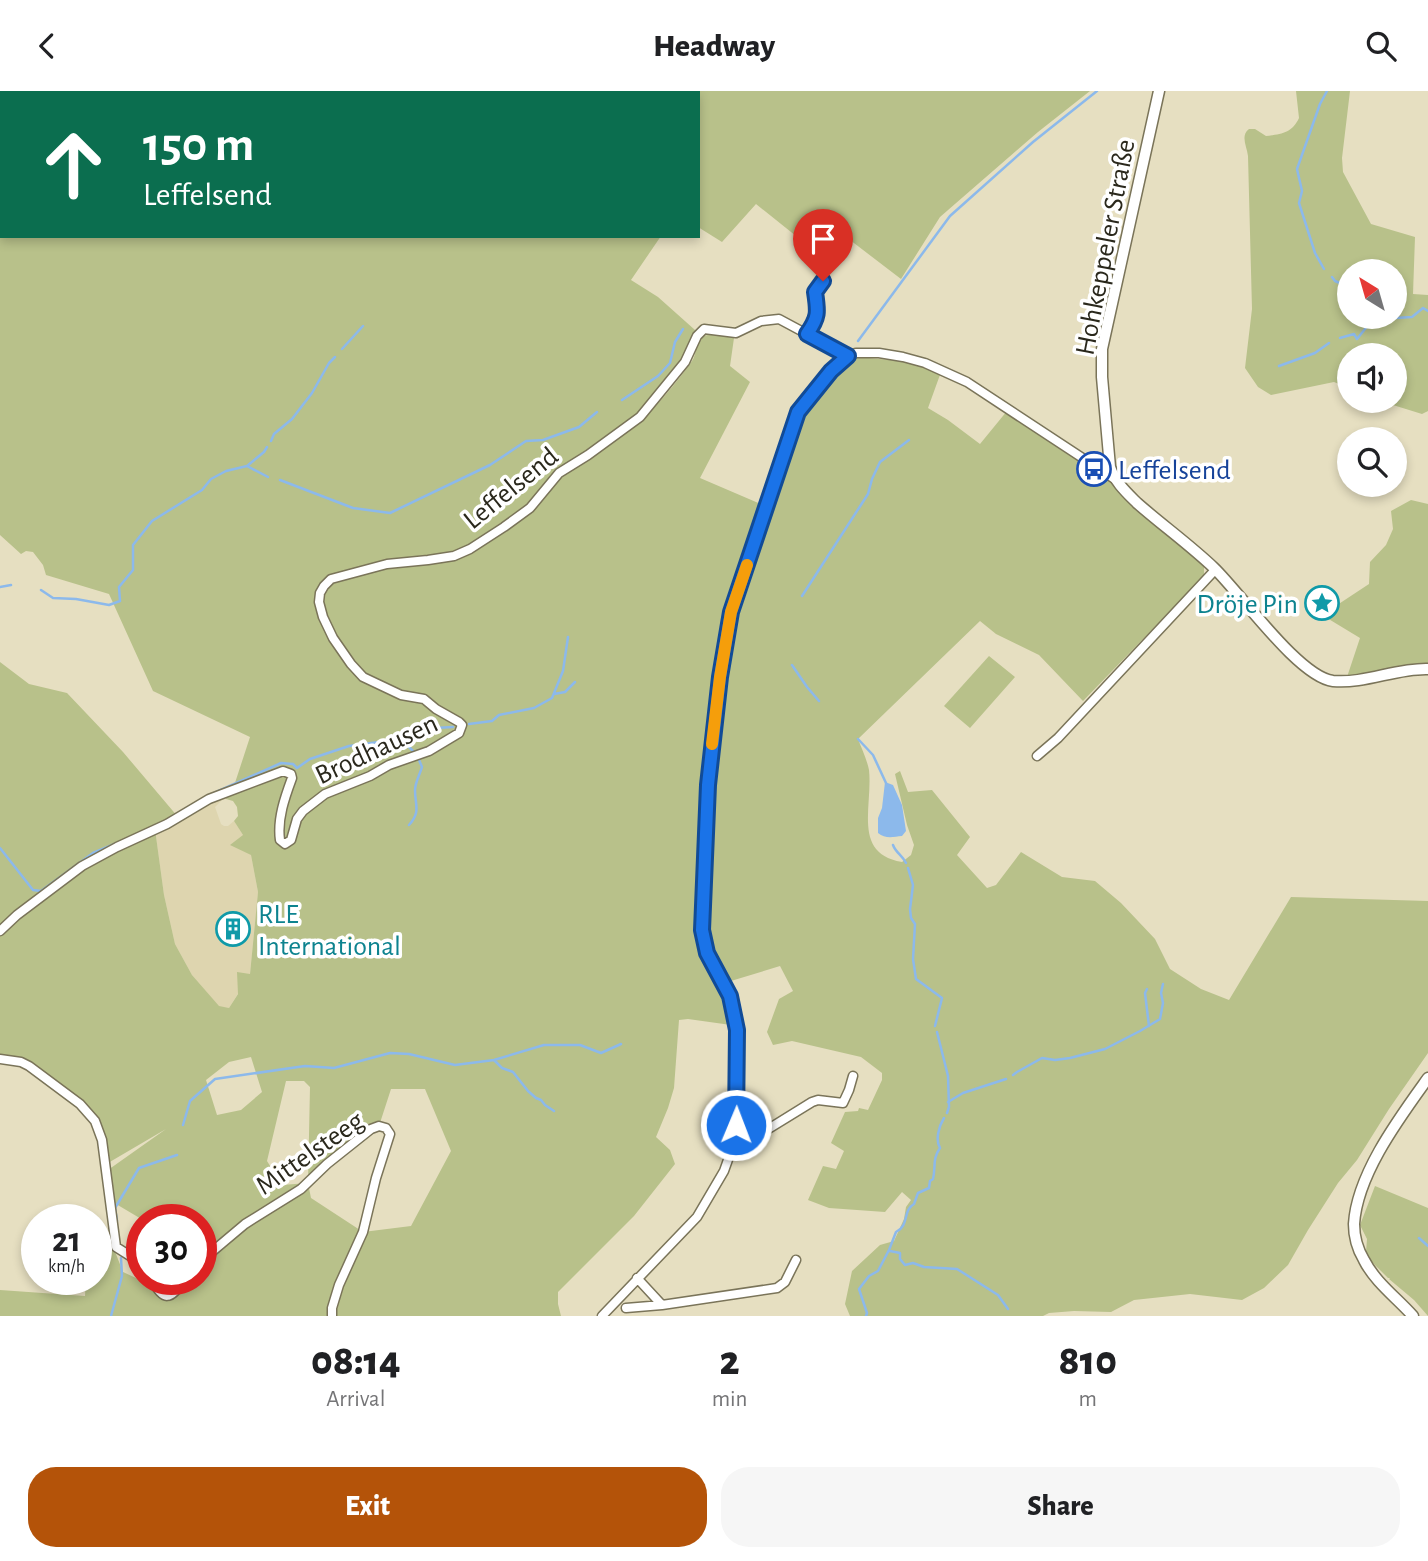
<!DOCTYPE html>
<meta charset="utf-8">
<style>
body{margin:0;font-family:"Alegreya Sans",sans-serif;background:#f6f6f6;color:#202124;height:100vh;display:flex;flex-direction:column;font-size:26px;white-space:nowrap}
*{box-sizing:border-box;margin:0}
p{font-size:23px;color:#757577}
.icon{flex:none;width:38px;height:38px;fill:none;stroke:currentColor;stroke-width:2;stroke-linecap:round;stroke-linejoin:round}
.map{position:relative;height:1225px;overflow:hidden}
.sheet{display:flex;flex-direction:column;background:#fff;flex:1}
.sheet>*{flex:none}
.guide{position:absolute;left:0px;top:0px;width:700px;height:147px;box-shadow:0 4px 10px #0003;background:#0b6e4f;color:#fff;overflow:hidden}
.needle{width:46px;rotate:323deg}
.buttons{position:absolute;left:1337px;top:168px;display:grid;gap:14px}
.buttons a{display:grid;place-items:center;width:70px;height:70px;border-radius:50%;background:#fff;box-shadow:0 4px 10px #0003;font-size:35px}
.speed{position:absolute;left:21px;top:1113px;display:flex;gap:14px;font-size:35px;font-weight:700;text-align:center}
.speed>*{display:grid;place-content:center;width:91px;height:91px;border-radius:50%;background:#fff;box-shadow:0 4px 10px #0003;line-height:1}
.speed small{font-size:18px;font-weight:400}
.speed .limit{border:10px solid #d22;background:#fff;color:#111}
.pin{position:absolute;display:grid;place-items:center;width:60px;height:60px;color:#fff;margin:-72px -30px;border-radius:50% 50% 50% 0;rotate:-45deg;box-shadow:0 0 7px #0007}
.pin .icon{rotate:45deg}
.me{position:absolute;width:77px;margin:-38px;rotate:1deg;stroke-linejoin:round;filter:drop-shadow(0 0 5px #0008)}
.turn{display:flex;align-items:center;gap:24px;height:147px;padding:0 28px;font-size:32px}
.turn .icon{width:91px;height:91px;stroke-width:2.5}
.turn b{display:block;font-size:49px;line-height:60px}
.eta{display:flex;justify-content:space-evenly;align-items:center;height:119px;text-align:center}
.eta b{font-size:42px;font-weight:800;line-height:49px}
.button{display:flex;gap:14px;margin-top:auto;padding:14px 28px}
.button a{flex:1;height:80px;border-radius:28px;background:#b45309;color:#fff;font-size:28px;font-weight:800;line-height:80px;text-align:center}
.button a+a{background:#f6f6f6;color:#202124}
header{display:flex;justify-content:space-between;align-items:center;height:91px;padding:0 28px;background:#fff;font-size:32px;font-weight:800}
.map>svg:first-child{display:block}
</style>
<header><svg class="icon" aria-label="back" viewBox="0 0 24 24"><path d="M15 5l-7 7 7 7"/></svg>Headway<svg class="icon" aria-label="search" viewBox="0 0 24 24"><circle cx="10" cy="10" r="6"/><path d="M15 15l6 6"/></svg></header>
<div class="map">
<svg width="1428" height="1225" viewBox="0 0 1428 1225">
<rect width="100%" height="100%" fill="#e6dfc1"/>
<!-- built -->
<path fill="#ded5af" d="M226 704V708L222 709 215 716 221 733 224 735H228L234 730 243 744 251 764 258 801 250 883 229 917 219 916 192 884 175 853 164 804 155 738 209 708Z"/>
<!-- green -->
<path fill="#b8c18a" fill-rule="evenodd" d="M33 0H1090L1038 41 940 126 901 188 816 123 796 145 756 113 722 151 698 136V2H29Z
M1296 0H1350L1342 67 1343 81 1371 133 1415 146 1413 203 1428 204V320L1422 323 1380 310H1395V264H1349V297L1334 291 1271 304 1258 296 1245 277 1252 218 1248 65C1247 55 1240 45 1249 38H1255L1266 45C1282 43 1292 42 1299 27ZM1349 180H1395V226H1349Z
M2 15V145H661L631 189 658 206 695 239 690 255 683 270 637 324 628 330 633 335C652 322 678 290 692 270 697 263 695 251 703 246 711 240 725 245 734 247L730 275 750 291 700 387 763 414 727 521 715 586 706 669 713 672 724 586 736 522 790 356 809 311 848 269 858 266 902 270 941 281 928 317 948 329 980 353 1007 320 1108 389 1139 420 1204 474V485L1083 610 1039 564 996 543 980 530 858 648C862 658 867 669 869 679 873 715 852 763 902 771L911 764 914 754 907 734 895 683 900 680 908 701 932 699 970 746 957 764 987 797 996 794 1021 761 1062 786 1095 790 1121 812 1155 848 1170 878 1201 898 1229 909 1291 806 1428 810V962L1389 1018 1357 1069 1338 1092 1308 1139 1288 1174 1264 1197 1242 1209 1190 1203 1134 1209 1111 1221 1074 1220 1049 1222 1043 1225H850L845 1213 852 1180 880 1154 894 1150 904 1128 906 1116 911 1109 902 1101 885 1121 829 1117 808 1109 823 1075 836 1078 844 1060 831 1052 845 1021 858 1020 859 1017 868 1019 882 989V982L861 966 792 950 773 954 767 941 779 908 793 900 780 875 721 893 731 934 688 928 679 929 674 997 668 1017 656 1046 670 1059 675 1073 634 1125 558 1201V1213L561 1225H0V1199L85 1205 86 1188H96V1155L114 1158 123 1181 149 1193 152 1188H201V1129H143L111 1110 108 1079 166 1038 108 1072 97 1029 25 969 0 963V571L29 593 67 602 123 661 178 726 155 738 164 804 175 853 192 884 219 915 229 917 238 903 237 881 250 883 258 801 251 764 230 754 243 744 234 730 238 725 237 716 233 710 226 708V704L233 698 250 646 153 600 109 503 46 484 43 474 33 461 26 460 21 463 0 444V16ZM251 966 262 1001 241 1019 217 1024 206 989 229 971ZM286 990H304L310 996 308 1092 282 1094 267 1070ZM391 998H425L451 1060 411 1135 363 1141 311 1107 308 1092 379 1035Z
M1411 409 1428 413V574L1347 586 1360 547 1322 524 1369 493 1370 471 1386 454 1393 438 1391 420Z
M989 565 1015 586 970 637 944 615Z
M1375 1095 1428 1117V1225L1414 1209 1389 1188 1390 1187H1388L1369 1168 1366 1161 1367 1148 1360 1134Z"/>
<!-- water -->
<path fill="#8cb9eb" d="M885 691 893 694 902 714 906 740 902 745C893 746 885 748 878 742V727L882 717Z"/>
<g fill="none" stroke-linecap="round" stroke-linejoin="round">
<!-- stream -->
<path stroke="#8cb9eb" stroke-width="2.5" d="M1324 178 1315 162 1299 112 1302 100 1297 78 1320 13 1327 0
M1332 186 1335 190 1349 196
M1395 227 1412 226 1423 217 1428 220
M1340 247 1354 243 1357 248 1369 233 1393 227
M858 250 950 125 1033 51 1097 0
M342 258 363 235
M1279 275 1315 262 1329 252
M622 309 658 285 670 272 675 251 683 238
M271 350 274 343 292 328 312 302 329 272 335 266
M247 375 264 361 267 356
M280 389 353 417 390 422 490 374 526 350 543 349 579 336 597 321
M0 496 11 494
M41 499 53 507 76 508 109 514 120 510 119 496 133 479V454L152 430 202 399 211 388 226 380 247 375 268 386
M802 505 868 403 872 388 880 371 909 349
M792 574 807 596 819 610
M554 603 565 601 575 591
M469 633 492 630 499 624 534 617 552 607 563 580 568 546
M401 648 414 661
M858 648 873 664 886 692
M214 702 281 672 293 673 297 677 310 668 349 655 409 647 418 642 425 644 434 637 453 636
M409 734C421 721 415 714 415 699 415 692 420 683 422 676L419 669
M893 754C896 762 902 764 906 772
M0 757 33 799 41 800 93 762 117 752
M908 777 913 794 910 818 911 827 915 833 913 868 916 888 942 907 935 935
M1147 898 1145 902 1149 935
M937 941 948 985 949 1016 947 1022
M494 969 502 977 513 981 528 1000 536 1007 541 1009 545 1014 554 1020
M1013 984 1017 981 1042 967 1055 969 1070 967 1105 958 1140 940 1160 928 1163 912 1161 902 1163 893
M948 1011 963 1002 1006 988
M183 1034 190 1010 215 988 305 975 334 977 390 962 409 963 455 974 494 969 544 954H580L601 962 621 953
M117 1130 115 1117 139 1077 177 1064
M1419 1147 1428 1155
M890 1160 900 1162V1168L905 1174 913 1172 924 1176 957 1178 998 1204 1008 1218
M111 1225 122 1185 121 1167
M866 1225 867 1222 859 1198 869 1185 878 1180 889 1159 896 1141C910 1134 902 1120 914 1113L918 1102 929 1097 930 1090 933 1088C936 1076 932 1068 940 1057 935 1049 939 1035 944 1027"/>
<!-- minor casing -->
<g stroke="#7a7459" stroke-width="11">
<path id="minor" d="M807 243C818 226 819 221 815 201L823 190
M1037 665 1058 647 1215 479
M0 840 17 824 82 775 117 756 167 733 209 708 283 680 291 683 292 687C285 706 277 728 280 749L285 753 291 749 297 728 303 720 325 703 370 685 389 674 429 660 459 642 462 634 459 631 436 618 424 608 401 604 363 586 351 573 333 547 323 526 319 511 320 502 324 495 331 488 387 473 428 469 454 465 470 458 504 436 530 417 559 382 588 364 640 326 685 271 697 245 704 238 736 242 761 230 779 228 848 265
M0 968 21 971 29 975 80 1013 95 1030 102 1049 116 1156 135 1168 142 1175
M734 1054 744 1053 812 1011 818 1009 843 1012 849 999 853 985
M201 1170 245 1133 301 1098 327 1073 371 1038 379 1035 386 1037 390 1043 376 1087 363 1141 339 1194 332 1217V1225
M637 1187 662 1214 777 1197 785 1191 796 1169
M151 1188C165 1211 169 1210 185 1188
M626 1217 662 1214
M602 1225 697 1126 724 1080 735 1049 737 939 730 905 707 862 702 839V810L706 766 710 665 720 586 731 521 798 321 822 289 839 272 848 265 856 262H879L903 266 925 272 967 291 1116 389"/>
</g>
<!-- tertiary casing -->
<g stroke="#7a7459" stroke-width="13">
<path id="tertiary" d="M1159 0 1102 258V286L1110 376C1115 391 1126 401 1137 412 1162 434 1190 454 1214 477 1241 503 1299 586 1333 590 1365 593 1396 577 1428 578
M1413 1225C1397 1207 1375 1191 1364 1169 1358 1159 1354 1145 1354 1133 1357 1083 1400 1026 1428 987"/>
</g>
<!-- minor -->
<use href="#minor" stroke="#fff" stroke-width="8"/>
<!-- tertiary -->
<use href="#tertiary" stroke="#fff" stroke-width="10"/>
</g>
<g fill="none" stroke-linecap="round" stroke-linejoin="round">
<!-- route casing -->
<g stroke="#114b97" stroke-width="18">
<path id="route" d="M736 1034 737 939 730 905 707 862 702 839 708 694 720 586 731 521 798 321 831 280 848 265 807 243C819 226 818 221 815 201L823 190"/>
</g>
<!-- route -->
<use href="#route" stroke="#1a73e8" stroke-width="12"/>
<!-- slow -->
<path stroke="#f59e0b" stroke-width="12" d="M712 653 720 586 731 521 747 474"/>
</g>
<!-- icons -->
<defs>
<g id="bus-ring" transform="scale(1.75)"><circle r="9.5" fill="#fff" stroke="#1a4fb4" stroke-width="1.5"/><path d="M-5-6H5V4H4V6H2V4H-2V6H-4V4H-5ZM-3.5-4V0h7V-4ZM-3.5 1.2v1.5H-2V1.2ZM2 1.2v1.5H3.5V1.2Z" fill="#1a4fb4"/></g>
<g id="sight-ring" transform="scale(1.75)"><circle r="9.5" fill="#fff" stroke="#0f9aa8" stroke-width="1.5"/><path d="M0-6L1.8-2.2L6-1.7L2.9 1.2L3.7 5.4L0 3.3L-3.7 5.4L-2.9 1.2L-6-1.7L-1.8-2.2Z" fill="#0f9aa8"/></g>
<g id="building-ring" transform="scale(1.75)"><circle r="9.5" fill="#fff" stroke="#0f9aa8" stroke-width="1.5"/><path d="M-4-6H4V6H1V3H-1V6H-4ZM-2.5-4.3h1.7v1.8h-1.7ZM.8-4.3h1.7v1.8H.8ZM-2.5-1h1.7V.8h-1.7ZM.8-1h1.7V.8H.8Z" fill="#0f9aa8"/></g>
</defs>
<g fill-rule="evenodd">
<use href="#bus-ring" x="1094" y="378"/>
<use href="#sight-ring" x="1322" y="512"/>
<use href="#building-ring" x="233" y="838"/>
</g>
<g text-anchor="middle" stroke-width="7" stroke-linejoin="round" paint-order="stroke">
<!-- street labels -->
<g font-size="28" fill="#2a281c" stroke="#fff">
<text transform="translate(1104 156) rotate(-79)" y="10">Hohkeppeler Straße</text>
<text transform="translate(510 396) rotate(-39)" y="10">Leffelsend</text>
<text transform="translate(376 657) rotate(-25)" y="10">Brodhausen</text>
<text transform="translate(309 1061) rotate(-35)" y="10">Mittelsteeg</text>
</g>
<!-- transit labels -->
<g font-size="28" fill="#164399" stroke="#fff" text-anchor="start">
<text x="1118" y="388">Leffelsend</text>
</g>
<!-- culture labels -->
<g font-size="28" fill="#0d838f" stroke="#fff" text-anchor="end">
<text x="1298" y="522">Dröje Pin</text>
<text x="258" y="832" text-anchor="start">RLE<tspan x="258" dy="32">International</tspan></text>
</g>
</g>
</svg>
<div class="buttons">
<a><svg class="needle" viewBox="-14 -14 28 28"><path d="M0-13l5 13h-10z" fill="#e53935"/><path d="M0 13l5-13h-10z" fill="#757577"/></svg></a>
<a><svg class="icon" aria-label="sound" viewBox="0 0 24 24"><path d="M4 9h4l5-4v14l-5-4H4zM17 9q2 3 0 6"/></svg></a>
<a><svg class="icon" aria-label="search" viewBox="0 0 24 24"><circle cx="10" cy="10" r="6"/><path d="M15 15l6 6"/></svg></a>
</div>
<div class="speed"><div>21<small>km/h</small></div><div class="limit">30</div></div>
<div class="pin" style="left:823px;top:190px;background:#d93025"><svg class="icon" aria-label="arrive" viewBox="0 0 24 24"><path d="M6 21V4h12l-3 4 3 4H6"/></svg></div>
<svg class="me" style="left:736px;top:1034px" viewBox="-20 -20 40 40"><circle r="17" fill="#1a73e8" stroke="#fff" stroke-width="3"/><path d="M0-11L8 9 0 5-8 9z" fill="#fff"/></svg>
<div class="guide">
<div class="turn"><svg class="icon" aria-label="ahead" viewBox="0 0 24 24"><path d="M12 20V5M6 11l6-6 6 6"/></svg><div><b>150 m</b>Leffelsend</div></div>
</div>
</div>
<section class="sheet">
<div class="eta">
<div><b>08:14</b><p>Arrival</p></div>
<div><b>2</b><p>min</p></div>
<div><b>810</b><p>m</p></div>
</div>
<div class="button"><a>Exit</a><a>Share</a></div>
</section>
